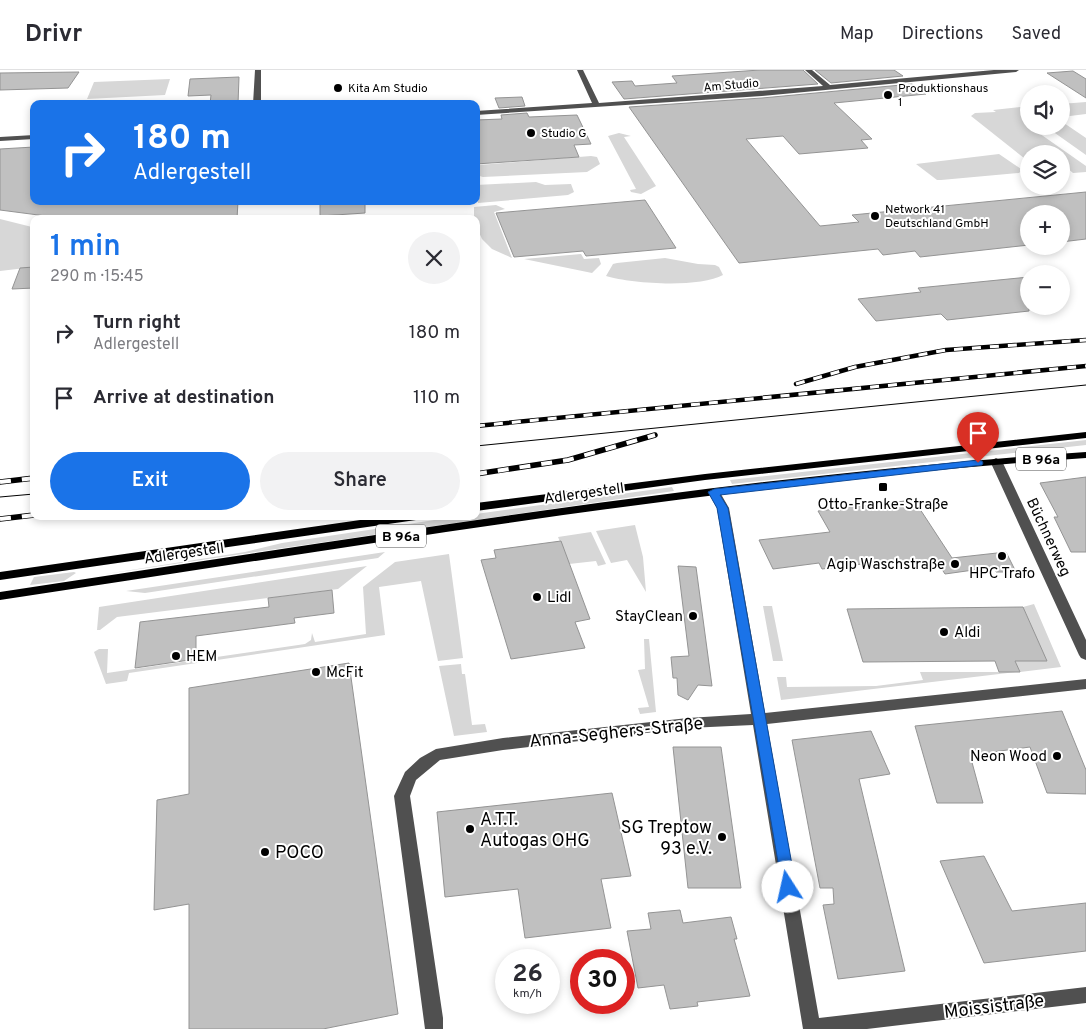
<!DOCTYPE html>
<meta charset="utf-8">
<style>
body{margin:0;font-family:Overpass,sans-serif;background:#f2f2f3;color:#2b2b33;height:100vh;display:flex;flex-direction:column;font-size:19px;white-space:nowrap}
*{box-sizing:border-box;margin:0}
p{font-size:16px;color:#7c7c81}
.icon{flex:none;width:28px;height:28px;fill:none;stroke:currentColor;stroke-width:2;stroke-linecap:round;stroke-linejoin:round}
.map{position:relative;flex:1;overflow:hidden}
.drawer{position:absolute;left:30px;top:145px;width:450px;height:305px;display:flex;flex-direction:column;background:#fff;border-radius:10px;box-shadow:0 2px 8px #0003}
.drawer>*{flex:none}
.top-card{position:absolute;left:30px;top:30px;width:450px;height:105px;border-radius:10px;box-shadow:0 2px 8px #0003;background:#1a73e8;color:#fff;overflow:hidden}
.tools{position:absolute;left:1020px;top:15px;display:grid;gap:10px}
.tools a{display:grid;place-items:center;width:50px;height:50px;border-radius:50%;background:#fff;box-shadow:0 2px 8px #0003;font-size:25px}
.speed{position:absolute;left:495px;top:879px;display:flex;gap:10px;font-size:25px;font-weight:700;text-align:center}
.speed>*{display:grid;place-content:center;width:65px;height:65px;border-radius:50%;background:#fff;box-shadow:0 2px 8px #0003;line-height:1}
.speed small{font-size:12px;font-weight:400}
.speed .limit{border:8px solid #d22;background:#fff;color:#111}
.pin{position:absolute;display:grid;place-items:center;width:42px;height:42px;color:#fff;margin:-51px -21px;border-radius:50% 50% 50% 0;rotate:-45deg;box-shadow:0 0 5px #0007}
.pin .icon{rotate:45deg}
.me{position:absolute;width:55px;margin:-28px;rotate:350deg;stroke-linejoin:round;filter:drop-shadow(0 0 4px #0008)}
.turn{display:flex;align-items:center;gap:18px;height:105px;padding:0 20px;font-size:22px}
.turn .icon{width:65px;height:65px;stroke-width:2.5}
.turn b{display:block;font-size:35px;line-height:42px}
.round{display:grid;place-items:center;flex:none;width:52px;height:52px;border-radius:26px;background:#f2f2f3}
.headline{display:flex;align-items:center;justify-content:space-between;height:85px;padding:0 20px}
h1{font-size:30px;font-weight:600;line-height:38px;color:#1a73e8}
.primary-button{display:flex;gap:10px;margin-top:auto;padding:10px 20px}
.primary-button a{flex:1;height:58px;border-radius:30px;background:#1a73e8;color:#fff;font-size:20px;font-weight:600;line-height:58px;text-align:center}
.primary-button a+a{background:#f2f2f3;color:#2b2b33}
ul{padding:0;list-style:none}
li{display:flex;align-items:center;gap:15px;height:65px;padding:0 20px}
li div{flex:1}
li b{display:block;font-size:19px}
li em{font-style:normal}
header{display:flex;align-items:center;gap:30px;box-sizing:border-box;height:70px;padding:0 25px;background:#fff;border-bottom:1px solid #e1e1e2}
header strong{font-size:24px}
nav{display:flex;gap:28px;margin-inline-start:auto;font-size:18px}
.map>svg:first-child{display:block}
</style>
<header>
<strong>Drivr</strong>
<nav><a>Map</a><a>Directions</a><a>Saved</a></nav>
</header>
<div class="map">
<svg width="1086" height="959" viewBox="0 0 1086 959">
<rect width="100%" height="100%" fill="#fff"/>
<!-- green -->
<path fill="#d7d7d7" d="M170 9 165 25 87 29 94 12Z
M1086 32V44L1070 46 1061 40V34Z
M1029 36 1026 54 1086 96V102L1073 103 1066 97H1061V84H1029V92L971 46 975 43 996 42 993 40Z
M1061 51 1086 68V85L1045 56H1061Z
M619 63 631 66 624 67 656 116 641 124 631 122 630 120 636 119 608 66Z
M999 84 1021 99V101L1019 103 941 110H937L916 94Z
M591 86 597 87 600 94 587 102 483 107 476 105V98H480L479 95Z
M536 112 545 115 571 114 574 122 568 125 478 133 476 115Z
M496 135 505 139 494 142 512 188 492 179 482 169 476 156V149H474V137Z
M0 149 32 157 34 154V197L0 201Z
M581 184 584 189 599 188 601 194 592 203 524 189Z
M665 188 698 194 715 195 719 197 723 205C700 218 632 214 606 206L613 194 617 193Z
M1086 370V375L732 414 730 410Z
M672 417 674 421 99 505 245 482 282 473 461 446H476V444Z
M635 455 643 487 646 522 627 490 611 493 596 461Z
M591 462 606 494 598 496 596 491 569 494 558 467Z
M385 482 378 488 145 523 126 521Z
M449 484 463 588 438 591 421 511 379 517 385 565 129 603 127 611 106 614 94 582 99 579H108L107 603 305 574 311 570 312 563 315 572 366 564 363 517 395 492Z
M367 496 338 519 117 547 100 560H97L99 537Z
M74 502 76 503 64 511 30 515 34 507Z
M1034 534 1061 597 1020 602 1015 591H1046L1023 537Z
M763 536H772L783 591H773Z
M644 569H649L656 642 640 644 638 638 649 637 638 600 645 599Z
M461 594 462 604H465L472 655 485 654 487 662 454 666 439 596Z
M920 602H1016L781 630 777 607H786L787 617 876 616 923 610Z"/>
<!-- building -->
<path fill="#c0c0c0" stroke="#949494" d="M760 0H803L818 14 624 29 612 12 632 11 635 16 677 13 672 6Z
M815 0H894L903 6 831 13Z
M1073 1 1086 9V28L1047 3Z
M79 2 68 18 0 20V3Z
M239 7 238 34H210L211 25 188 26 190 9Z
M912 14 926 24 834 33 872 69 861 70 868 78 799 84 783 66 746 69 820 156 859 152 852 145 1086 122V169L1061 172V144H1029V175L920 187 915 181 883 185 878 179 739 193 629 37 762 28Z
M522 27 525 36 499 38 495 28Z
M527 43 529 47 577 45 591 74 574 75 579 87 476 94V50L502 49 501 45Z
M34 77V131H238L237 149H69L0 140V79Z
M645 130 676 178 586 186 583 181 514 187 496 143Z
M320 131H365V143L320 146Z
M34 197V218L12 219 20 198Z
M1029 207V241L947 250 941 244 876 251 858 229 921 222 918 218Z
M1086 407V482H1071L1054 447H1058L1040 413Z
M914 430 952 488 1006 482 1016 502H996L995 497 945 504 936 490 864 498 862 494 822 499 819 493 773 499 759 470 830 462 818 441Z
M561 471 590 549 575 552 585 578 511 589 481 490 496 488 494 480Z
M678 496 696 497 712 616 698 615 688 630 678 625 677 608H673L671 587 689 586Z
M332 520 334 543 294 548 295 553 196 566V589L135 598 140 552 269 537 268 528Z
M1023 537 1047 591H1015L1020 602H999L995 591 863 592 847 539Z
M349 593 398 944 323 959H189V834L154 840 157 730 189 724V618Z
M1062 641 1086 700V724L1047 723 1030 677 970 685 983 733H937L915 656Z
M871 661 890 704 859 709 905 901 838 909 823 835 834 834 833 818H820L792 670Z
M673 677H721L741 818H688Z
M612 723 631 806 601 809 611 858 525 868 518 819 445 827 437 742Z
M984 786 1012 841 1086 833V881L984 893 940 791Z
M680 840 683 853 731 847 737 869H734L750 926 697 932 698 936 670 939 664 915 638 918 627 861 651 859 648 843Z"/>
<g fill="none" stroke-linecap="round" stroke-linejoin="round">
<!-- minor -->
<path fill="#505050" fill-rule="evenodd" d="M255 0H261V34H253Z
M577 0H583L599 33 823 16 805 0H812L830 15 994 0H1019L1016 2 762 26 476 45V41L592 33Z
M34 65V69L0 71V67Z
M996 388 1002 391 1086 570V590L1081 588 1079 585 990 391Z
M714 418 718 419 729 438 765 643 1086 609V619L767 654 819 948 1086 917V933L867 959H803L753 655 688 658 503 680 440 690 416 710 410 726 443 948V959H425L394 726 405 702 420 688 436 679 503 668 688 648 751 644 717 438 708 422Z"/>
<!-- major -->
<path fill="#000" fill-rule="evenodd" d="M1086 362V368L705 410 476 441V433L705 404Z
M1086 382V388C722 413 361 476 0 530V522C361 468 722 406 1086 382Z
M388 446H422L416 450 0 510V502Z"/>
<!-- tram -->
<path stroke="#000" stroke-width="1" d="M476 376 1086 315
M0 427 34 424"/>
<!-- rail-far1 casing -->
<g stroke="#000" stroke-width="4.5">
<path id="rail-far1" d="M796 314 855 297 946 280 1086 270
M476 356 1086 296"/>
</g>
<!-- rail casing -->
<g stroke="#000" stroke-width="5.5">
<path id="rail" d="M476 404 568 390 655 365
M0 412 34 408
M0 449 34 445"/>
</g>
<!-- rail-far1 -->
<use href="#rail-far1" stroke="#fff" stroke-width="3" stroke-dasharray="9" stroke-linecap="butt"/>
<!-- rail -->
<use href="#rail" stroke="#fff" stroke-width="4" stroke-dasharray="11" stroke-linecap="butt"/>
</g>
<!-- route -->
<path fill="#1a73e8" stroke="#114b97" d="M978 390 982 391 983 393 982 395 720 425 728 438 796 817 794 821 788 823 783 821 717 438 708 422 714 419Z"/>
<!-- markers -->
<g fill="#000" stroke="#fff" stroke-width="2">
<circle cx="338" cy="18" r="5"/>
<circle cx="888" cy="25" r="5"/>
<circle cx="531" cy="63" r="5"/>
<circle cx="875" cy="146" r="5"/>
<rect x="878" y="412" width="10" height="10" rx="2.5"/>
<circle cx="1002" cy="486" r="5"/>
<circle cx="955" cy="494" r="5"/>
<circle cx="537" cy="527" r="5"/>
<circle cx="693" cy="546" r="5"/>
<circle cx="944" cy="562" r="5"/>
<circle cx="176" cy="586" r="5"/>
<circle cx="316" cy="602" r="5"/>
<circle cx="1057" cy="686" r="5"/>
<circle cx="470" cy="759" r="5"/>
<circle cx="722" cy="767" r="5"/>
<circle cx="265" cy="782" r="5"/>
</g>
<g text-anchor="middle" stroke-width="4" stroke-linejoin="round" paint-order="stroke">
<!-- far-street labels -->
<g font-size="12" fill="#000" stroke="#fff">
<text transform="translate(731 15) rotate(-5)" y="4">Am Studio</text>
</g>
<!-- far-poi labels -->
<g font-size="12" fill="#000" stroke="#fff" text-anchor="start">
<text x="348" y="22">Kita Am Studio</text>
<text x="898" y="22">Produktionshaus<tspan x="898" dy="14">1</tspan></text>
<text x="541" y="67">Studio G</text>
<text x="885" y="143">Network 41<tspan x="885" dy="14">Deutschland GmbH</tspan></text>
</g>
<!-- shield labels -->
<g fill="#fff" stroke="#4c4c4c" stroke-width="1">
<rect x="1016" y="377.5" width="50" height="23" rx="4"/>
<rect x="376" y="454.5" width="50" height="23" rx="4"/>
</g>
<g font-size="14" font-weight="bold" fill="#000">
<text x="1041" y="394">B 96a</text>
<text x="401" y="471">B 96a</text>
</g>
<!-- street labels -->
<g font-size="15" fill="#000" stroke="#fff">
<text transform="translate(584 423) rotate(-8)" y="5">Adlergestell</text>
<text transform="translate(1049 467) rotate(65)" y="5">Büchnerweg</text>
<text transform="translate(184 483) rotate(-8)" y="5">Adlergestell</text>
</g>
<!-- poi labels -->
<g font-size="15" fill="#000" stroke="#fff" text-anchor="start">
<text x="883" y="439" text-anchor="middle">Otto-Franke-Straße</text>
<text x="945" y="499" text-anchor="end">Agip Waschstraße</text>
<text x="1002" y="508" text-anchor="middle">HPC Trafo</text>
<text x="547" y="532">Lidl</text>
<text x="683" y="551" text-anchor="end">StayClean</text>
<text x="954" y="567">Aldi</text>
<text x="186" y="591">HEM</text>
<text x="326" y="607">McFit</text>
<text x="1047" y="691" text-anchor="end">Neon Wood</text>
</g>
<!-- near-street labels -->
<g font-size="18" fill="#000" stroke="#fff">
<text transform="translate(616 662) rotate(-6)" y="6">Anna-Seghers-Straße</text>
<text transform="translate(994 936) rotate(-7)" y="6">Moissistraße</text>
</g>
<!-- near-poi labels -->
<g font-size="18" fill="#000" stroke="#fff" text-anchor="start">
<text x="480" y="755">A.T.T.<tspan x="480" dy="21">Autogas OHG</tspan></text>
<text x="712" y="763" text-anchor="end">SG Treptow<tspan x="712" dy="21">93 e.V.</tspan></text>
<text x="275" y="788">POCO</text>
</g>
</g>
</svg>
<div class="tools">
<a><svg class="icon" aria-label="sound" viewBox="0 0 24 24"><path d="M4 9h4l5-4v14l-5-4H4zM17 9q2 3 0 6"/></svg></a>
<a><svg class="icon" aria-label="layers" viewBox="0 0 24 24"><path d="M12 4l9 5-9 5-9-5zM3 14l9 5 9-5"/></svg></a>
<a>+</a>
<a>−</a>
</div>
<div class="speed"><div>26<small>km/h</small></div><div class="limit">30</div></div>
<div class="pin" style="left:978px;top:393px;background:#d93025"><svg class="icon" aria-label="arrive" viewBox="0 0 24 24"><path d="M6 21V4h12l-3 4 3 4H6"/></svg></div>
<svg class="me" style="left:788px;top:817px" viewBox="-20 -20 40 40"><circle r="19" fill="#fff"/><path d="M0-13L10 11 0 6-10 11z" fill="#1a73e8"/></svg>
<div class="top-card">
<div class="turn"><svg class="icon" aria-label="right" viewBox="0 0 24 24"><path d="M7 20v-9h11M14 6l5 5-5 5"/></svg><div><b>180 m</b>Adlergestell</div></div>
</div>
<section class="drawer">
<div class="headline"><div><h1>1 min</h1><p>290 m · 15:45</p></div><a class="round"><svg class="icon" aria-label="close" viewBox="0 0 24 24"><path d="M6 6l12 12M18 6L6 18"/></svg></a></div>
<ul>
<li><svg class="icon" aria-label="right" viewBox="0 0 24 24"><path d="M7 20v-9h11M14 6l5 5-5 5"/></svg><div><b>Turn right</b><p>Adlergestell</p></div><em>180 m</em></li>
<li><svg class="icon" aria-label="arrive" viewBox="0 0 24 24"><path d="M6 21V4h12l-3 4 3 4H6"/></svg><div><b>Arrive at destination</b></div><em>110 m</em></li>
</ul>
<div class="primary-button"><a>Exit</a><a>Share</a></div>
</section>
</div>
